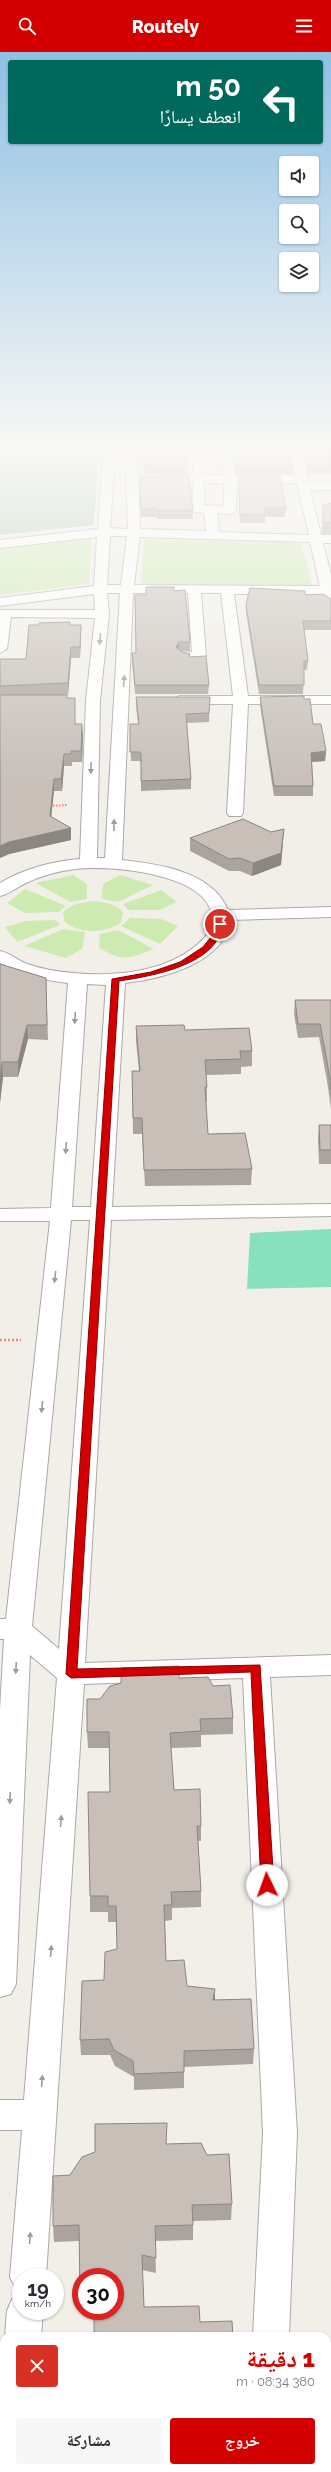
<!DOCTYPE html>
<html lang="ar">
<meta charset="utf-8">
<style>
body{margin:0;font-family:Raleway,"Noto Naskh Arabic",sans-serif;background:#f7f7f7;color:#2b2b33;direction:rtl;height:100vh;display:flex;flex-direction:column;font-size:15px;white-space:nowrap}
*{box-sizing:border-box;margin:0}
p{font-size:13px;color:#7c7c81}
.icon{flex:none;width:22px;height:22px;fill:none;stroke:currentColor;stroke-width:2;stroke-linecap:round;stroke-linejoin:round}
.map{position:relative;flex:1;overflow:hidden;direction:ltr}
.drawer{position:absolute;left:0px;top:2280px;width:331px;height:140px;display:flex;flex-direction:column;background:#fff;border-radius:12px 12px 0 0;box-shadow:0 1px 3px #0004;direction:rtl}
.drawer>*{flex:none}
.hud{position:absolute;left:8px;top:8px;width:315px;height:84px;border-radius:4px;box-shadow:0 1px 3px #0004;direction:rtl;background:#00695c;color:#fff;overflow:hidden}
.tools{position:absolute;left:279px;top:104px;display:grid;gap:8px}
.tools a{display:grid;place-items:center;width:40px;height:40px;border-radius:4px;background:#fff;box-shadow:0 1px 3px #0004;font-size:20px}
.speed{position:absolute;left:12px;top:2216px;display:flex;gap:8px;font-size:20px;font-weight:700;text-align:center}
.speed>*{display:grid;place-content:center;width:52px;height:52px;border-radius:50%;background:#fff;box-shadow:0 1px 3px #0004;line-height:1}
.speed small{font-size:10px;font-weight:400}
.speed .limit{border:6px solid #d22;background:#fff;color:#111}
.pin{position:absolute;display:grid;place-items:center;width:34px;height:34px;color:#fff;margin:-17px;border:2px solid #fff;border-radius:50%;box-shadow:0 1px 4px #0007}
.me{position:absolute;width:44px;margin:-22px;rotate:357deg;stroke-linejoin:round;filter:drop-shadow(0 0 3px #0008)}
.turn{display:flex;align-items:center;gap:14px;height:84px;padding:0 16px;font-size:18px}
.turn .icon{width:52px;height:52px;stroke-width:2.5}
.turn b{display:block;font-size:28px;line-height:34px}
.round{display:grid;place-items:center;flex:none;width:42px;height:42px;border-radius:4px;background:#f7f7f7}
.head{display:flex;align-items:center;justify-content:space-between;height:68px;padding:0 16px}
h1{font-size:24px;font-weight:800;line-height:30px;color:#d40000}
.button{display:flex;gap:8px;margin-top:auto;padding:8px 16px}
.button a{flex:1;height:46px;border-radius:4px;background:#d40000;color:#fff;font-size:16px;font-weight:800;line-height:46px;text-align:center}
.button a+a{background:#f7f7f7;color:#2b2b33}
header{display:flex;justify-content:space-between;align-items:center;height:52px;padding:0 16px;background:#d40000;color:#fff;font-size:18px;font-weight:800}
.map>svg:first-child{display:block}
</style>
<header><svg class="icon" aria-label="menu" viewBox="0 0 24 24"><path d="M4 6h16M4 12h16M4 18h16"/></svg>Routely<svg class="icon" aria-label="search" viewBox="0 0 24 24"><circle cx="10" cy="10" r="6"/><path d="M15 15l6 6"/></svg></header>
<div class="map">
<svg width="331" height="2420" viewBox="0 0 331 2420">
<rect width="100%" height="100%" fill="#f2efe9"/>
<!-- grass -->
<path fill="#cdebb0" d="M92 487 89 532 0 543V497Z
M144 487 302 491 312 533H141Z
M73 823 87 832V847L70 850 36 831Z
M120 823 153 833 118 850 102 847 103 832Z
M25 837 66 854 59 860 25 861 7 851Z
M161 838 177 850 159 858H128L123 852Z
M92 849C104 850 115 851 123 860L121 871C104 881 81 883 65 870L63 861C70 852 81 851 92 849Z
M130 866 161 867 178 874 160 892 121 874Z
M56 868 60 873 17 890 5 875 26 869Z
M63 877 85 880 82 897 66 906 24 894Z
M118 878 154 897C128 907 124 910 99 896L100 882Z"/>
<!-- cemetery -->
<path fill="#aacbaf" d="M0 394H99L94 473 0 483Z"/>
<!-- pitch -->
<path fill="#88e0be" d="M331 1177V1235L247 1237 250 1181Z"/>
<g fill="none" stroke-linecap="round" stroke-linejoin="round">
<!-- street casing -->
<g stroke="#a9a9a9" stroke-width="2">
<path id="street" d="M104 394H116L110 476 128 477 125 394H137L140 477 206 479 204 461 194 460 192 457 193 431H159L153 427 159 423H193V401L203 398V394L231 399 235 423H295L288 394H300L309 430H331V438H310L321 483H331V491H323L331 523V555L324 551 322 542H234L248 644H331V652H248L243 761 241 764H229L227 761 233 652H179L172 648 179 644H233L221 541H201L206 604C201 611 182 611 177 604L179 601 192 600 188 541H133L122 808C158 812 212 819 228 858L331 855V865L230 868C225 912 160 927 125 931L112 1155 331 1152V1164L111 1168 85 1611 331 1603V1623L270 1625 297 2081 289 2284H253L263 2081 243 1626 84 1632 46 2225H21V2239L16 2237 10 2225 22 2078H0V2048H24L57 1626 30 1603 16 1932 11 1942 0 1945V1658L4 1587H0V1567H6L50 1169H0V1157L51 1156 68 931C44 928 21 924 0 911V899C10 901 17 908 27 912 42 917 58 920 74 921 115 925 166 920 198 892 206 885 214 876 212 864 207 821 109 813 76 817 58 819 40 824 24 832 16 836 9 842 0 844V831C23 817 53 809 80 807L86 648 95 566 11 565 7 597 0 601V558H95L94 542 0 554V546L94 534 97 485 0 496V488L98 477ZM205 404H222L224 423H204ZM204 431H224V454L204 453ZM236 431H297L309 483 219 480 217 461 230 462 236 458ZM110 484H127L121 533H107ZM140 485 310 490 320 534 134 533ZM107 541H120L105 806H97L100 648 109 562ZM87 932 106 933 91 1155H72ZM71 1168H90L59 1597 32 1574Z
M21 2243V2259H43L41 2284H5L7 2259 12 2247Z
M4 2401V2416H33L32 2420H0V2404Z"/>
</g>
<!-- path-far1 -->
<path stroke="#fa8072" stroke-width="2" stroke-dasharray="1.5 1.5" stroke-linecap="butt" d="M50 754 67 753"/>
<!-- path -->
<path stroke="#fa8072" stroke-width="2.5" stroke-dasharray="2 2" stroke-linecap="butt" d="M0 1288H21"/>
<!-- street -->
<use href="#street" fill="#fff" fill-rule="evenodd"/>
</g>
<!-- wall -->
<path fill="#aba49e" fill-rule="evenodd" d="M143 394H202V395H187V422H144Z
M221 394H289L293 414V422H236L232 399 230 395Z
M301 394H331V422H309Z
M238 424 286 456 285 465H265V471H240Z
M140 432 193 458V467H157V465H141Z
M331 451V482H322L323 453Z
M174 539 190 590V599H181L190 605 209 633 208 642H135L132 610V601H136L146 543Z
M305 543 331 547V578H304L308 609 307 618H304L303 642H259L246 561V553Z
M70 573H81L80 606H71L68 643H57L67 646 75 657V672L83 683 82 710H72V714H64L62 739H54L51 765 71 776V788L9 802 0 806V607H26Z
M136 645H210L209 670 187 671 191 727V737L141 739V712L140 709H131L130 672H138L136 654Z
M260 645 304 647 313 672 326 699 325 709 312 710 313 734V744H274L260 654Z
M190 786 283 789 281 813 252 824 240 819H229L190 799Z
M0 912 46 926 48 988 28 987 18 1025H3L0 1051Z
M295 948H331V1057L327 1029 319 985 298 986 294 962Z
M136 974 185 978 252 999V1014L241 1015V1022L206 1023 207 1035V1050H206L208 1082 252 1117 251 1133 145 1134 142 1082H133L132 1019H139L136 989Z
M319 1073H331V1112H319L318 1087Z
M179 1626 213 1634 233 1666V1682L201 1683V1695L171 1696 174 1738 201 1774V1789H198L201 1839V1855L172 1856V1868L165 1869 166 1909 187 1934 215 1937V1948L254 1997 253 2012 184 2015V2036L134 2038V2025L115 2014 110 2003H81L80 1988 117 1897V1870H108V1860H90V1844L110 1740 109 1696H88L87 1680 100 1647Z
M167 2092 207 2103 232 2152 231 2168 193 2169V2188L155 2189 156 2221 142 2218 144 2255 200 2270 94 2261H80L79 2189 54 2190 53 2174 70 2123ZM81 2225 115 2259H81Z"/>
<!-- shaded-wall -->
<path fill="#8b8681" d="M81 573V584L80 606V595Z
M179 590V600L176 595Z
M71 595V606L68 643V631Z
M82 672 83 683 82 710 81 699Z
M326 699 325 709 311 710V701Z
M64 702V714L62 739 61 727Z
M54 727V739L50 776V764Z
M71 776V788L9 802 0 806V794L9 790Z
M284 777 281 813 252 824 253 811Z
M27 973 28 987 18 1025V1010Z
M2 1010 3 1025 0 1051V1028Z
M215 1937V1953L213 1948Z"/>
<!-- building -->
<path fill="#c7bfb8" stroke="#8b8681" d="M143 394H186L187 414H144Z
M233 394H289L293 414H236Z
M303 394H331V414H309Z
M140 424H189L193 458 157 459 156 457H141Z
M238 424H280L286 456H265V463H240Z
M331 451V471H323V453Z
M146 535H174V539L185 538 190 590H179L176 595 182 600 190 602 189 605 206 604 209 633H135L132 601H136L135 543H146Z
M250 536 305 539V543L323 542 331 547V569H303L308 609H304V633H259L246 553Z
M70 570V573H81L80 595H71L68 631 0 634V607H26L29 573H39V571Z
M0 643H67V646H75V672H82L81 699H71V702H64L61 727H54L50 764 71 776 9 790 0 794Z
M304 644V647H310L313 672H321L326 699 311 701 313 734H274L260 645Z
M136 645H210L209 661 186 662 191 727 141 729V702L140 700H130V672H139Z
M243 767 271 780 284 777 281 801 253 811 240 806 229 807 190 786Z
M0 912 46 926 47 973H27L18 1010H2L0 1028Z
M295 948H331V1038L328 1015 320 972H298Z
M184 973 185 978 249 976 252 999H240L241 1007 205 1008 207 1035H205L208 1082 245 1081 252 1117 144 1118 142 1066H133L132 1019H140L136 974Z
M319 1073H331V1098H320Z
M179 1614V1626L208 1625 213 1634 230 1633 233 1666 200 1667 201 1679 170 1681 174 1738 200 1737 201 1774H197L201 1839 171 1840 172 1853H164L166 1909 184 1908 187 1934 215 1937 213 1948 251 1947 254 1997 184 1999V2020L134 2022 133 2009 114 1998 109 1987 80 1988 82 1929 104 1928 105 1900 117 1897 116 1854H108V1844H90L88 1740H110L109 1680H87V1647H100L110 1634 121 1631V1616Z
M167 2071 166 2092 201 2091 207 2103 229 2102 232 2152 192 2153 193 2173 155 2174 156 2206 142 2203 144 2255 199 2254 200 2270 232 2269 233 2284H94V2259H115V2225H81V2246H80L79 2173 53 2174V2124L70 2123 82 2105 95 2100V2072Z
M95 2416H234V2420H95Z"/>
<!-- one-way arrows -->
<defs><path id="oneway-solid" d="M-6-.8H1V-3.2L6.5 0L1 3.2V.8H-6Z"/></defs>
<g fill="#9c9c9c">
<use href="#oneway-solid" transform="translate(100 587) rotate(96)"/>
<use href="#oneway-solid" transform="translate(124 629) rotate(-85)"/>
<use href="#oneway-solid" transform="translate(91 716) rotate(92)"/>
<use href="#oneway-solid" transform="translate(114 773) rotate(-89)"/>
<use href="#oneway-solid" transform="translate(75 966) rotate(94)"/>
<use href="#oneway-solid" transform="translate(66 1096) rotate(94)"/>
<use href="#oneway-solid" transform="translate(55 1225) rotate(96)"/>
<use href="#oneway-solid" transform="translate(42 1355) rotate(96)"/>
<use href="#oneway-solid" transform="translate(16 1616) rotate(93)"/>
<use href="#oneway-solid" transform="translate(10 1746) rotate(93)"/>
<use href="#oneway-solid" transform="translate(61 1769) rotate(-86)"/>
<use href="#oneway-solid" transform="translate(51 1899) rotate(-86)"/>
<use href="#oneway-solid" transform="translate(42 2029) rotate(-86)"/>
<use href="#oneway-solid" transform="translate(30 2186) rotate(-86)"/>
</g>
<!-- sky -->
<linearGradient id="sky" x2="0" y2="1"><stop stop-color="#8fc0e4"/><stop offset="0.54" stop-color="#f9f8f5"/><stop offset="1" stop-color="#f9f8f5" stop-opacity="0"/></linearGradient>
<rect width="331" height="733" fill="url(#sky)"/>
<!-- route -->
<path fill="#d40000" stroke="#8a0000" d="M217 870 223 872C218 913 152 924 119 929L77 1617 260 1613 274 1833 267 1838 261 1833 251 1620 71 1626 66 1622 112 927 151 920 180 910 203 895 215 880Z"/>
</svg>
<div class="tools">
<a><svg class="icon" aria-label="sound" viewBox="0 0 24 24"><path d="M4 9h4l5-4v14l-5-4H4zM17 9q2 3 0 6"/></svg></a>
<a><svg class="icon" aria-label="search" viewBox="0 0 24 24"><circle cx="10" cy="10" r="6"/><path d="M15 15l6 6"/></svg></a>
<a><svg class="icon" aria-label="layers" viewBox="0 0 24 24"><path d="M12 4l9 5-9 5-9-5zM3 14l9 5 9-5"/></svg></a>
</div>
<div class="speed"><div>19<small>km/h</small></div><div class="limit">30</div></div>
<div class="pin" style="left:220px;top:872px;background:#d93025"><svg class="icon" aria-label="arrive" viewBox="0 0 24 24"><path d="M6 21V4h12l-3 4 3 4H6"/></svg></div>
<svg class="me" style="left:267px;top:1833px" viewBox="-20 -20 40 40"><circle r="19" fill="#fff"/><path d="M0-13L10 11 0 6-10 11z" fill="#d40000"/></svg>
<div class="hud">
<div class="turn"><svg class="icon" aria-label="left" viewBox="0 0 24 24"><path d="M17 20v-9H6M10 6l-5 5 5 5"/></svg><div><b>50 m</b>انعطف يسارًا</div></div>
</div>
<section class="drawer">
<div class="head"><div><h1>1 دقيقة</h1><p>380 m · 08:34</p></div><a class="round" style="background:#d93025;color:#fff"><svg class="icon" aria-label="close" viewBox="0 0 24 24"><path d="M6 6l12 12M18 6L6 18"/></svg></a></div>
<div class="button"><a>خروج</a><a>مشاركة</a></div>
</section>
</div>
